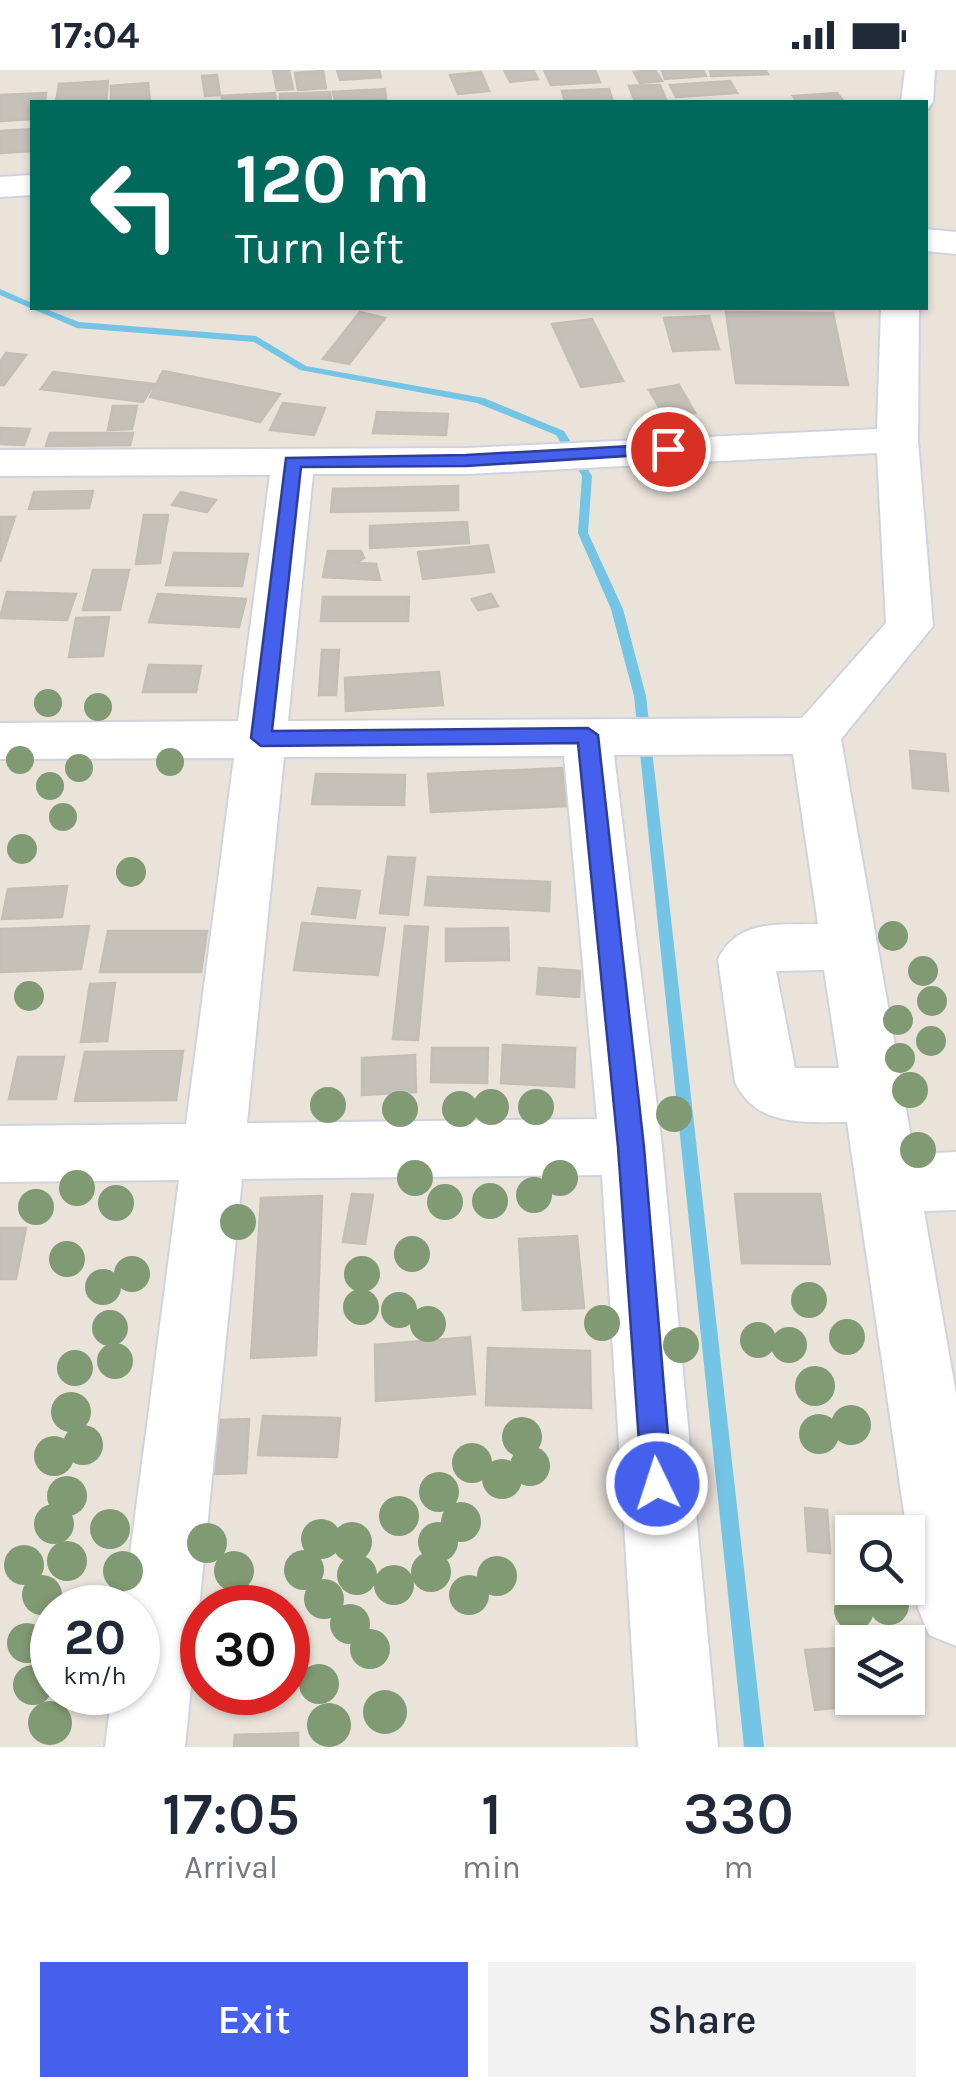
<!DOCTYPE html>
<style>
body{margin:0;font-family:Karla,sans-serif;background:#f2f2f3;color:#1f2937;height:100vh;display:flex;flex-direction:column;font-size:38px;white-space:nowrap}
*{box-sizing:border-box;margin:0}
p{font-size:32px;color:#747a83}
.icon{flex:none;width:55px;height:55px;fill:none;stroke:currentColor;stroke-width:2;stroke-linecap:round;stroke-linejoin:round}
.map{position:relative;height:1677px;overflow:hidden}
.details{display:flex;flex-direction:column;background:#fff;flex:1}
.details>*{flex:none}
.top-card{position:absolute;left:30px;top:30px;width:898px;height:210px;border-radius:0px;box-shadow:0 2px 8px #0004;background:#00695c;color:#fff;overflow:hidden}
.buttons{position:absolute;left:835px;top:1445px;display:grid;gap:20px}
.buttons a{display:grid;place-items:center;width:90px;height:90px;border-radius:0px;background:#fff;box-shadow:0 2px 8px #0004;font-size:50px}
.speed{position:absolute;left:30px;top:1515px;display:flex;gap:20px;font-size:50px;font-weight:700;text-align:center}
.speed>*{display:grid;place-content:center;width:130px;height:130px;border-radius:50%;background:#fff;box-shadow:0 2px 8px #0004;line-height:1}
.speed small{font-size:25px;font-weight:400}
.speed .limit{border:15px solid #d22;background:#fff;color:#111}
.pin{position:absolute;display:grid;place-items:center;width:85px;height:85px;color:#fff;margin:-42px;border:5px solid #fff;border-radius:50%;box-shadow:0 2px 10px #0007}
.me{position:absolute;width:110px;margin:-55px;rotate:356deg;stroke-linejoin:round;filter:drop-shadow(0 0 8px #0008)}
.turn{display:flex;align-items:center;gap:35px;height:210px;padding:0 40px;font-size:45px}
.turn .icon{width:130px;height:130px;stroke-width:2.5}
.turn b{display:block;font-size:70px;line-height:85px}
.eta{display:flex;justify-content:space-evenly;align-items:center;height:170px;text-align:center}
.eta b{font-size:60px;font-weight:600;line-height:70px}
.button{display:flex;gap:20px;margin-top:auto;padding:20px 40px}
.button a{flex:1;height:115px;border-radius:0px;background:#4560ec;color:#fff;font-size:40px;font-weight:600;line-height:115px;text-align:center}
.button a+a{background:#f2f2f3;color:#1f2937}
.status{display:flex;justify-content:space-between;align-items:center;height:70px;padding:0 50px;background:#fff;direction:ltr}
.status svg{height:28px;fill:currentColor}
.map>svg:first-child{display:block}
</style>
<div class="status"><b>17:04</b><svg viewBox="0 0 49 12"><path d="M0 12V9h3v3zM5 12V6h3v6zM10 12V3h3v9zM15 12V0h3v12zM26 1h20v11H26zM47 4h2v5h-2z"/></svg></div>
<div class="map">
<svg width="956" height="1677" viewBox="0 0 956 1677">
<rect width="100%" height="100%" fill="#e9e3da"/>
<g fill="none" stroke-linecap="round" stroke-linejoin="round">
<!-- stream -->
<path fill="#74c4e5" fill-rule="evenodd" d="M0 219 32 233V238H43L79 252 256 266 306 296 484 328 564 361 592 406 588 463 623 539 646 626 764 1677H744L634 626 611 539 578 463 582 406 556 365 477 333 300 300 254 272 77 258 0 225Z"/>
</g>
<!-- building -->
<path fill="#c5c1b9" stroke="#c4bfb4" stroke-width="2.5" d="M273 0H289L293 19 277 20Z
M337 0H379L381 7 340 10Z
M504 0H533L538 9 510 12Z
M544 0H595L600 12 551 15Z
M655 0 662 11 640 13 634 2Z
M662 0H703L706 6 665 9Z
M710 0H765L768 4 711 6Z
M323 1 326 18 298 20 295 3Z
M481 2 489 21 458 24 450 5Z
M217 5 220 25 205 26 202 6Z
M108 11 106 32H56L59 14Z
M730 11 737 23 676 27 670 15Z
M148 13 150 32H111V16Z
M660 15 667 32H635L629 16Z
M385 19 386 29 335 32 333 22Z
M609 19 613 32H565L562 21Z
M330 22 331 32H280V24Z
M46 23 45 32H32V49L0 51V25Z
M275 23 276 32H223L222 26Z
M837 23 844 32H797L793 26Z
M32 59V81L0 83V61Z
M360 242 385 248 349 294 323 289Z
M726 242 833 243 848 315 736 313Z
M709 246 719 279 673 281 664 248Z
M592 249 623 311 581 317 552 254Z
M6 283 26 285 4 315H0V292Z
M163 301 280 324 260 352 150 327Z
M53 302 154 314 143 332 41 319Z
M679 315 695 343 665 347 649 320Z
M283 333 325 338 314 365 270 360Z
M113 336H137L132 359 108 360Z
M377 342 448 344 446 365 373 363Z
M0 358 30 359 24 375 0 374Z
M50 363H133L130 375 46 376Z
M458 416V440L331 442 333 419Z
M93 421 89 438 29 439 34 422Z
M181 422 216 430 207 442 172 435Z
M144 445H168L160 493 136 494Z
M0 447H15L0 492Z
M467 452 469 473 370 478V456Z
M488 475 494 502 423 509 418 482Z
M328 481H361L364 488 356 493 376 494 380 510 323 507Z
M174 483 248 484 242 516 166 515Z
M93 500H129L120 540H83Z
M7 522 76 524 67 550 0 548Z
M158 524 246 529 239 557 149 552Z
M491 524 498 536 478 540 472 529Z
M323 527H409L408 551H321Z
M109 547 103 586 69 587 76 548Z
M322 580H339L336 625H319Z
M149 595 201 596 196 622H143Z
M439 602 443 635 346 641 345 608Z
M910 681 945 684 948 721 913 718Z
M563 698 568 736 431 742 428 704Z
M316 704 405 705 404 735 312 734Z
M388 787 415 788 408 845 380 843Z
M428 807 550 812 549 841 425 835Z
M67 816 62 847 2 849 8 819Z
M318 818 360 821 355 848 312 844Z
M302 853 385 858 378 905 294 900Z
M89 856 81 899 0 902V859Z
M405 856 428 857 418 970 393 969Z
M508 858 509 890 446 891V859Z
M108 861H207L201 902H100Z
M539 898 580 901 579 927 537 924Z
M115 913 107 971 81 972 90 914Z
M503 975 575 978 574 1017 501 1013Z
M432 978H488L487 1013 431 1012Z
M183 981 176 1030 75 1031 85 982Z
M415 985 416 1022 362 1025V988Z
M18 987H64L56 1029H9Z
M352 1124 373 1125 365 1174 343 1172Z
M735 1124H820L830 1194 742 1193Z
M322 1126 316 1285 251 1288 261 1128Z
M0 1158H26L16 1209H0Z
M577 1166 584 1238 523 1240 519 1169Z
M470 1267 475 1324 376 1331 375 1275Z
M488 1278 590 1281 591 1338 486 1335Z
M263 1346 340 1348 337 1387 258 1385Z
M249 1349 246 1403 214 1404 218 1350Z
M805 1438 827 1440 830 1483 808 1481Z
M844 1578 856 1636 815 1640 805 1580Z
M298 1663V1677H234L235 1665Z"/>
<g fill="none" stroke-linecap="round" stroke-linejoin="round">
<!-- minor casing -->
<g stroke="#d0d2e0" stroke-width="4">
<path id="minor" d="M905 0H935L933 32 928 39H925V32H901Z
M32 105V125L0 127V107Z
M925 159 956 162V184L925 181Z
M881 238H919L918 370 933 556 841 669 914 1084 956 1082V1140L924 1141 956 1324V1576L929 1565 918 1538 847 1052C803 1052 756 1057 735 1012L718 889C738 849 778 855 818 854L793 684 614 685 662 1077 718 1677H638L602 1105 242 1109 185 1677H105L112 1622H138V1538H123L179 1110 0 1112V1056L186 1054 234 688 0 689V653L238 651 270 405 0 406V380L467 378 877 359ZM877 383 886 553 802 648 288 651 313 404H467ZM564 686 597 1049 247 1053 284 687ZM824 900 839 998H795L776 901Z"/>
</g>
<!-- minor -->
<use href="#minor" fill="#fff" fill-rule="evenodd"/>
</g>
<!-- trees -->
<g fill="#809a73">
<circle cx="48" cy="633" r="14"/>
<circle cx="98" cy="637" r="14"/>
<circle cx="20" cy="690" r="14"/>
<circle cx="170" cy="692" r="14"/>
<circle cx="79" cy="698" r="14"/>
<circle cx="50" cy="716" r="14"/>
<circle cx="63" cy="747" r="14"/>
<circle cx="22" cy="779" r="15"/>
<circle cx="131" cy="802" r="15"/>
<circle cx="893" cy="866" r="15"/>
<circle cx="923" cy="901" r="15"/>
<circle cx="29" cy="926" r="15"/>
<circle cx="932" cy="931" r="15"/>
<circle cx="898" cy="950" r="15"/>
<circle cx="931" cy="971" r="15"/>
<circle cx="900" cy="988" r="15"/>
<circle cx="910" cy="1020" r="18"/>
<circle cx="328" cy="1035" r="18"/>
<circle cx="491" cy="1037" r="18"/>
<circle cx="536" cy="1037" r="18"/>
<circle cx="400" cy="1039" r="18"/>
<circle cx="460" cy="1039" r="18"/>
<circle cx="674" cy="1044" r="18"/>
<circle cx="918" cy="1080" r="18"/>
<circle cx="415" cy="1108" r="18"/>
<circle cx="560" cy="1108" r="18"/>
<circle cx="77" cy="1118" r="18"/>
<circle cx="534" cy="1125" r="18"/>
<circle cx="490" cy="1131" r="18"/>
<circle cx="445" cy="1132" r="18"/>
<circle cx="116" cy="1133" r="18"/>
<circle cx="36" cy="1137" r="18"/>
<circle cx="238" cy="1152" r="18"/>
<circle cx="412" cy="1184" r="18"/>
<circle cx="67" cy="1189" r="18"/>
<circle cx="132" cy="1204" r="18"/>
<circle cx="362" cy="1204" r="18"/>
<circle cx="103" cy="1217" r="18"/>
<circle cx="809" cy="1230" r="18"/>
<circle cx="361" cy="1237" r="18"/>
<circle cx="399" cy="1240" r="18"/>
<circle cx="602" cy="1253" r="18"/>
<circle cx="428" cy="1254" r="18"/>
<circle cx="110" cy="1258" r="18"/>
<circle cx="847" cy="1267" r="18"/>
<circle cx="758" cy="1270" r="18"/>
<circle cx="681" cy="1275" r="18"/>
<circle cx="789" cy="1275" r="18"/>
<circle cx="115" cy="1291" r="18"/>
<circle cx="75" cy="1298" r="18"/>
<circle cx="815" cy="1316" r="20"/>
<circle cx="71" cy="1342" r="20"/>
<circle cx="851" cy="1355" r="20"/>
<circle cx="819" cy="1364" r="20"/>
<circle cx="522" cy="1367" r="20"/>
<circle cx="83" cy="1375" r="20"/>
<circle cx="54" cy="1386" r="20"/>
<circle cx="472" cy="1393" r="20"/>
<circle cx="530" cy="1396" r="20"/>
<circle cx="502" cy="1409" r="20"/>
<circle cx="439" cy="1422" r="20"/>
<circle cx="67" cy="1426" r="20"/>
<circle cx="399" cy="1446" r="20"/>
<circle cx="461" cy="1452" r="20"/>
<circle cx="54" cy="1454" r="20"/>
<circle cx="110" cy="1459" r="20"/>
<circle cx="321" cy="1469" r="20"/>
<circle cx="352" cy="1472" r="20"/>
<circle cx="438" cy="1472" r="20"/>
<circle cx="207" cy="1473" r="20"/>
<circle cx="67" cy="1491" r="20"/>
<circle cx="24" cy="1495" r="20"/>
<circle cx="304" cy="1500" r="20"/>
<circle cx="123" cy="1501" r="20"/>
<circle cx="234" cy="1501" r="20"/>
<circle cx="431" cy="1502" r="20"/>
<circle cx="357" cy="1505" r="20"/>
<circle cx="497" cy="1506" r="20"/>
<circle cx="394" cy="1515" r="20"/>
<circle cx="42" cy="1525" r="20"/>
<circle cx="469" cy="1525" r="20"/>
<circle cx="324" cy="1529" r="20"/>
<circle cx="889" cy="1535" r="20"/>
<circle cx="854" cy="1540" r="20"/>
<circle cx="350" cy="1554" r="20"/>
<circle cx="27" cy="1573" r="20"/>
<circle cx="370" cy="1579" r="20"/>
<circle cx="319" cy="1614" r="20"/>
<circle cx="33" cy="1615" r="20"/>
<circle cx="385" cy="1642" r="22"/>
<circle cx="50" cy="1653" r="22"/>
<circle cx="329" cy="1655" r="22"/>
</g>
<!-- route -->
<path fill="#4560ec" stroke="#2d3e99" stroke-width="2.5" d="M668 374 674 376V383L466 396 301 397 272 661 588 658 598 665 644 1077 672 1414 668 1425 657 1429 647 1425 642 1414 618 1077 578 673 261 676 251 668 286 388 466 385Z"/>
</svg>
<div class="buttons">
<a><svg class="icon" aria-label="search" viewBox="0 0 24 24"><circle cx="10" cy="10" r="6"/><path d="M15 15l6 6"/></svg></a>
<a><svg class="icon" aria-label="layers" viewBox="0 0 24 24"><path d="M12 4l9 5-9 5-9-5zM3 14l9 5 9-5"/></svg></a>
</div>
<div class="speed"><div>20<small>km/h</small></div><div class="limit">30</div></div>
<div class="pin" style="left:668px;top:379px;background:#d93025"><svg class="icon" aria-label="arrive" viewBox="0 0 24 24"><path d="M6 21V4h12l-3 4 3 4H6"/></svg></div>
<svg class="me" style="left:657px;top:1414px" viewBox="-20 -20 40 40"><circle r="17" fill="#4560ec" stroke="#fff" stroke-width="3"/><path d="M0-11L8 9 0 5-8 9z" fill="#fff"/></svg>
<div class="top-card">
<div class="turn"><svg class="icon" aria-label="left" viewBox="0 0 24 24"><path d="M17 20v-9H6M10 6l-5 5 5 5"/></svg><div><b>120 m</b>Turn left</div></div>
</div>
</div>
<section class="details">
<div class="eta">
<div><b>17:05</b><p>Arrival</p></div>
<div><b>1</b><p>min</p></div>
<div><b>330</b><p>m</p></div>
</div>
<div class="button"><a>Exit</a><a>Share</a></div>
</section>
